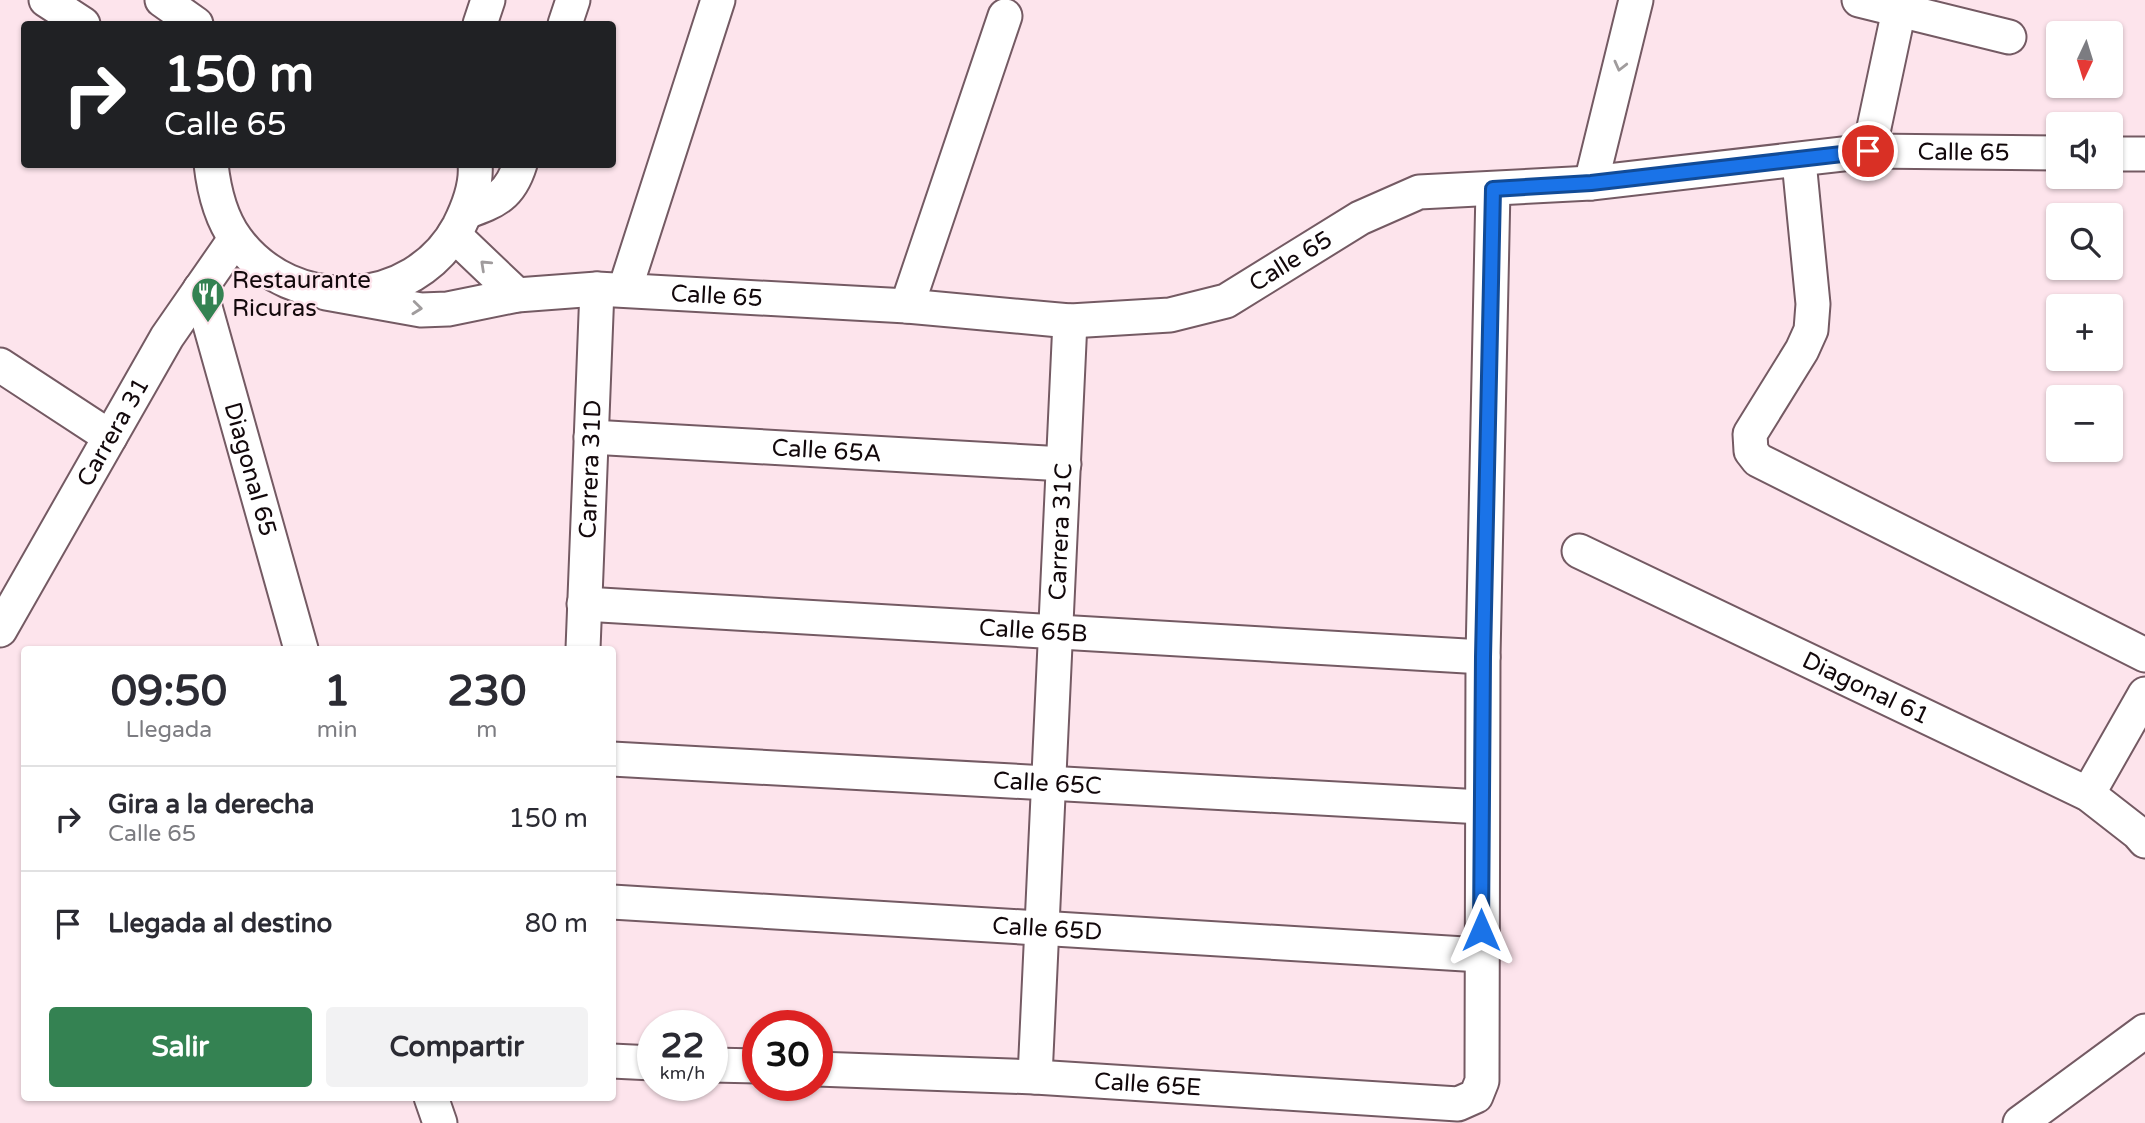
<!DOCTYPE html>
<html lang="es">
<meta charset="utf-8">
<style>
body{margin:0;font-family:"Varela Round",sans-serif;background:#f2f2f3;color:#2b2b33;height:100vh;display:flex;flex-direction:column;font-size:26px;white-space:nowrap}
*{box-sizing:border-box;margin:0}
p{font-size:23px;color:#7c7c81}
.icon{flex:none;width:38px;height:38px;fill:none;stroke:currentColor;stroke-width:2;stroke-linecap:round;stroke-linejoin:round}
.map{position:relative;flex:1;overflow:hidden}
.panel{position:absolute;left:21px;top:646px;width:595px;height:455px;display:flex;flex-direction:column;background:#fff;border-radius:7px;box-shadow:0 2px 5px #0004}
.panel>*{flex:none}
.top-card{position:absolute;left:21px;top:21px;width:595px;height:147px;border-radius:7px;box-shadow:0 2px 5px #0004;background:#202124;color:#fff;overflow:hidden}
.needle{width:46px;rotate:184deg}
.buttons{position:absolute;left:2046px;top:21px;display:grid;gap:14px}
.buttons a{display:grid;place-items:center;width:77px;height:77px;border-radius:7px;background:#fff;box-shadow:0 2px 5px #0004;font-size:35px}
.speed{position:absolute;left:637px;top:1010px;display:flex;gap:14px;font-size:35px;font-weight:700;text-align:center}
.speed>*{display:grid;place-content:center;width:91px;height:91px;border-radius:50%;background:#fff;box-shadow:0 2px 5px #0004;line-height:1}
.speed small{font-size:18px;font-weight:400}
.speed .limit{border:10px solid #d22;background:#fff;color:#111}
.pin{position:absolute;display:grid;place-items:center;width:60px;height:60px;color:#fff;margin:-30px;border:4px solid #fff;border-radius:50%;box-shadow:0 2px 7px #0007}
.me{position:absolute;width:77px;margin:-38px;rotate:0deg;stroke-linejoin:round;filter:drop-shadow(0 0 5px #0008)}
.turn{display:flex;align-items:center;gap:24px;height:147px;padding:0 28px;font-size:32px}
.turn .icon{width:91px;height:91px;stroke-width:2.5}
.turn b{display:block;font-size:49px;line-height:60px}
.eta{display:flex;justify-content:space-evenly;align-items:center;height:119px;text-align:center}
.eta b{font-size:42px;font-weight:700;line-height:49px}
.primary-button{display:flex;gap:14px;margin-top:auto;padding:14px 28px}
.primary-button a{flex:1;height:80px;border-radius:7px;background:#348252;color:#fff;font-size:28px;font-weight:700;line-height:80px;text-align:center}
.primary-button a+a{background:#f2f2f3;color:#2b2b33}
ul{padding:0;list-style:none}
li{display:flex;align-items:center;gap:21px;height:105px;padding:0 28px;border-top:2px solid #e1e1e2}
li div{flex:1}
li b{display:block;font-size:26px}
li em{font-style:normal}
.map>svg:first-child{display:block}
</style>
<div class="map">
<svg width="2145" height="1123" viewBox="0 0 2145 1123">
<rect width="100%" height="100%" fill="#fde4ec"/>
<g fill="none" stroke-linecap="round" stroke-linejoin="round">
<!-- minor casing -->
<g stroke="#745a63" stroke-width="37">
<g id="minor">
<path d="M46 0 83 24"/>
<path d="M162 0 196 24"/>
<path d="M1859 0 2009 37"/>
<path d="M480 24 488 0"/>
<path d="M565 24 573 0"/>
<path d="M1869 151 1899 10"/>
<path d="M2110 154H2145"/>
<path d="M1799 161 1813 304 1811 330 1802 350 1750 434 1751 451 1758 460 2145 655"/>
<path d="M211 164C214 191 220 217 236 239 292 316 414 310 459 226 468 208 477 184 475 164"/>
<path d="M1591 183 1636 0"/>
<path d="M466 212C496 201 510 196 520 164"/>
<path d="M454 235 517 295"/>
<path id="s1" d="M200 289 301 649"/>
<path d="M625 289 718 0"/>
<path id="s2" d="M326 293 421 310 448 309 517 295 597 289 907 306 1070 321 1170 315 1226 301 1360 218 1419 192 1591 183 1869 151 2058 153"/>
<path d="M907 306 1005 16"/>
<path d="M0 365 110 437"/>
<path id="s3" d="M591 437 1064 464"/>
<path id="s4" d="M1579 551 2088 794 2138 833 2145 841"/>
<path id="s5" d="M584 604 1483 657"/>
<path id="s6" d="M0 630 167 337 235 239"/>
<path id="s7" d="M583 649 597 289"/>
<path id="s8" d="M612 759 1482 807"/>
<path d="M2088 794 2145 694"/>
<path id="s9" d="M612 902 1481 955"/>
<path d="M612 1061 653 1063"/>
<path d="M712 1065 758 1066"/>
<path id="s10" d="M817 1069 1035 1077 1458 1104 1476 1096 1482 1081 1483 657 1493 189"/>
<path id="s11" d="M1035 1077 1070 321"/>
<path d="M431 1097 440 1123"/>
<path d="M2020 1123 2145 1031"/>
</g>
</g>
<!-- minor -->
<use href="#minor" stroke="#fff" stroke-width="33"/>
</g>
<!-- one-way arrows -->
<defs><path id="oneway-chevron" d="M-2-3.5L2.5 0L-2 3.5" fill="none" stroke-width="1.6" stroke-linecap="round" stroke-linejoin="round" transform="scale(1.75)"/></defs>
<g stroke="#a09c9d">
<use href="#oneway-chevron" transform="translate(1620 66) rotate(104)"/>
<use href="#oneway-chevron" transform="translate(485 265) rotate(-137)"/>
<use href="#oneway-chevron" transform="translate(417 308) rotate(6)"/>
</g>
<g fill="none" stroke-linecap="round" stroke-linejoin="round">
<!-- route casing -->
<g stroke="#114b97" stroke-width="18">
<path id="route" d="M1481 930 1483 657 1493 189 1591 183 1868 151"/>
</g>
<!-- route -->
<use href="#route" stroke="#1a73e8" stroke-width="12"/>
</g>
<!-- icons -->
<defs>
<g id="restaurant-pin" transform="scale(1.75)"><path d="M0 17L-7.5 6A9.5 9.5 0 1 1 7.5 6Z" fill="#348252" stroke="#fde4ec"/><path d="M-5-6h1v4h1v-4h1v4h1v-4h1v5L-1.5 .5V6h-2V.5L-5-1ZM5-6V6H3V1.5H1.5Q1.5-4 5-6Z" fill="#fff"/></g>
</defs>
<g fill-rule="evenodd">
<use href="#restaurant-pin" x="208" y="294"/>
</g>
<g text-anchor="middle" stroke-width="5" stroke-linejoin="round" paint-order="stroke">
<!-- street labels -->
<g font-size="24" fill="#12080b" stroke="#fde4ec">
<text dy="8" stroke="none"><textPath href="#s2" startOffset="1675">Calle 65</textPath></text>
<text dy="8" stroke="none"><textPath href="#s2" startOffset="982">Calle 65</textPath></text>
<text dy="8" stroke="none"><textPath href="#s2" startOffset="394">Calle 65</textPath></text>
<text dy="8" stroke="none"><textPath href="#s6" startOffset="228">Carrera 31</textPath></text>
<text dy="8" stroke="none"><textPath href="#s3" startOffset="236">Calle 65A</textPath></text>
<text dy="8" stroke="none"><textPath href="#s1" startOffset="187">Diagonal 65</textPath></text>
<text dy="8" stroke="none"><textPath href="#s7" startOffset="180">Carrera 31D</textPath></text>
<text dy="8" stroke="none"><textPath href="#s11" startOffset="546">Carrera 31C</textPath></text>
<text dy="8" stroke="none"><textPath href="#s5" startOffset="450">Calle 65B</textPath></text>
<text dy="8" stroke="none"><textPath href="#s4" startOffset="318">Diagonal 61</textPath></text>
<text dy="8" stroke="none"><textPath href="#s8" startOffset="436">Calle 65C</textPath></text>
<text dy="8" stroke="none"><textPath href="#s9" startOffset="436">Calle 65D</textPath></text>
<text dy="8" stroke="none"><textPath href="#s10" startOffset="331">Calle 65E</textPath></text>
</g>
<!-- poi labels -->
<g font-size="24" fill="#12080b" stroke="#fde4ec" text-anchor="start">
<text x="232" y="288">Restaurante<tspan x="232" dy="28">Ricuras</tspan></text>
</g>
</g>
</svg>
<div class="buttons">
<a><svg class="needle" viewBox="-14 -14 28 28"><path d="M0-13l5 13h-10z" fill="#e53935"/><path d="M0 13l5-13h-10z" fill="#7c7c81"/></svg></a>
<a><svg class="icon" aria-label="sound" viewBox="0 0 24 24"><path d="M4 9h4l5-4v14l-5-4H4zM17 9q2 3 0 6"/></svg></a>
<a><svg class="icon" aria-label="search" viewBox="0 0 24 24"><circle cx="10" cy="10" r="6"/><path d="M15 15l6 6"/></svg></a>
<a>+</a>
<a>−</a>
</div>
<div class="speed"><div>22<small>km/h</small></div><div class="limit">30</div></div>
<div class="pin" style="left:1868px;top:151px;background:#d93025"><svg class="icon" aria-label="arrive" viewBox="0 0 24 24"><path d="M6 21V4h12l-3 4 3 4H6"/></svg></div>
<svg class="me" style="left:1481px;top:930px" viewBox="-20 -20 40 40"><path d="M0-17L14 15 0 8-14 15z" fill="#1a73e8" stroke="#fff" stroke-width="4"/></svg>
<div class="top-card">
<div class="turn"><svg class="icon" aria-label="right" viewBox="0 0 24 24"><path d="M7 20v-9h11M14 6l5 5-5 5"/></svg><div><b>150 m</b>Calle 65</div></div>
</div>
<section class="panel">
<div class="eta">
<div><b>09:50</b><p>Llegada</p></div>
<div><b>1</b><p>min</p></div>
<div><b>230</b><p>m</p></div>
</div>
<ul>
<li><svg class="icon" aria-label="right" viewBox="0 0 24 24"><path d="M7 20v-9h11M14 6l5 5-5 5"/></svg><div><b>Gira a la derecha</b><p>Calle 65</p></div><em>150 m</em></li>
<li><svg class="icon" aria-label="arrive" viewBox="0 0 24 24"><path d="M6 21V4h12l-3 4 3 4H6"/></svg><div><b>Llegada al destino</b></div><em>80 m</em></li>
</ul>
<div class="primary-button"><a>Salir</a><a>Compartir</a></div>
</section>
</div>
